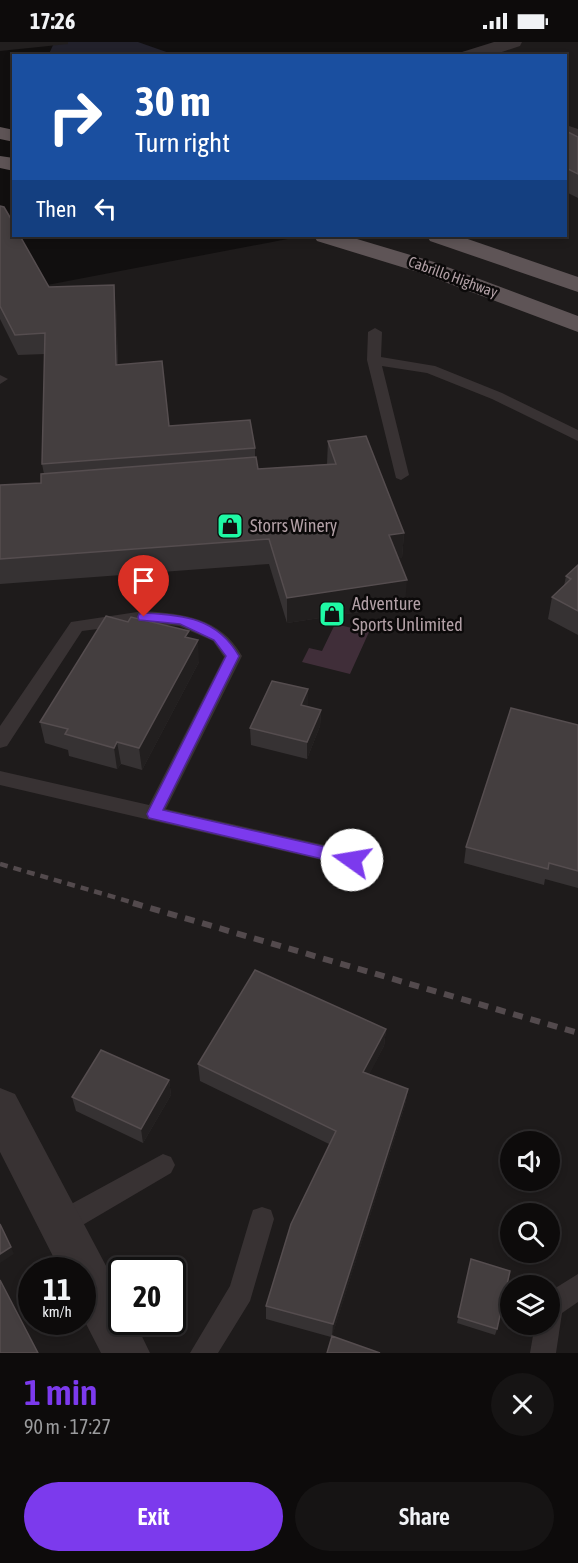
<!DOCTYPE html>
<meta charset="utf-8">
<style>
body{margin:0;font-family:"Asap Condensed",sans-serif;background:#161414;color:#f1f3f6;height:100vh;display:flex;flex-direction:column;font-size:22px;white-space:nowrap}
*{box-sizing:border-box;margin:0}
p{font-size:20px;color:#9a9b9d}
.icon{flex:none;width:33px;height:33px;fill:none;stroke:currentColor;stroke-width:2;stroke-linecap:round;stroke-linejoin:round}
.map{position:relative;height:1311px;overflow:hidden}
.sheet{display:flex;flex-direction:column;background:#0d0b0b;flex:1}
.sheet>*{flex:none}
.top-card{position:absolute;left:12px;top:12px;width:555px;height:183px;border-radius:0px;box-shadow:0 3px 9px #0003,0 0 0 2px #2d2b2c;background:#1a4fa0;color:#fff;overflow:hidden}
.buttons{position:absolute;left:500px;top:1089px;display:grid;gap:12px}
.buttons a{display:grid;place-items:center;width:60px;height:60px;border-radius:50%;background:#0d0b0b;box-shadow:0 3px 9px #0003,0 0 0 2px #2d2b2c;font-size:30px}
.speed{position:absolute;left:18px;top:1215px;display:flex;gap:12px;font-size:30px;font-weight:700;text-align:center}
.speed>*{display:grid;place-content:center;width:78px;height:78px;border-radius:50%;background:#0d0b0b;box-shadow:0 3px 9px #0003,0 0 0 2px #2d2b2c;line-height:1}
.speed small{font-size:15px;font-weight:400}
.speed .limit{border:3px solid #111;border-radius:9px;background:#fff;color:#111}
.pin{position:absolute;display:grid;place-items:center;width:51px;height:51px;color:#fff;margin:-62px -26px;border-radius:50% 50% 50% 0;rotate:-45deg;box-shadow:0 0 6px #0007}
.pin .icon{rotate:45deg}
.me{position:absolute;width:66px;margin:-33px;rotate:283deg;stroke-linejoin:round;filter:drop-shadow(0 0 4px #0008)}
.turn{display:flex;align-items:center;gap:21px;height:126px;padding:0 24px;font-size:27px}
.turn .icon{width:78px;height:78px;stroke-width:2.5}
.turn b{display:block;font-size:42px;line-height:51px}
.then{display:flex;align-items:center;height:57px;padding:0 24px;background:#0003;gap:12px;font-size:22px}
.round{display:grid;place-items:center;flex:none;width:63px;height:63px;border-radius:32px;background:#161414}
.overview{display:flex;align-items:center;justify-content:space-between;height:102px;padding:0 24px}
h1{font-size:36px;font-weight:600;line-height:45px;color:#7c3aed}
.button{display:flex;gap:12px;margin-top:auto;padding:12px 24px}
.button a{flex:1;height:69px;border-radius:36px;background:#7c3aed;color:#fff;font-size:24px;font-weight:600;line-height:69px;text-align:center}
.button a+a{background:#161414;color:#f1f3f6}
.status{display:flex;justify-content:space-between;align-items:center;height:42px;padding:0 30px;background:#0d0b0b;direction:ltr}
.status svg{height:16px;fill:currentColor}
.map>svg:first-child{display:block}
</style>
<div class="status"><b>17:26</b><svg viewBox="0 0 49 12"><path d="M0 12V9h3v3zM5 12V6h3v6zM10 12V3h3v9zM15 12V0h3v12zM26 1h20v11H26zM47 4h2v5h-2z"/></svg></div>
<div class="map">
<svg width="578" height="1311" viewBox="0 0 578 1311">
<rect width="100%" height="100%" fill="#110f0f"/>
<!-- built -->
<path fill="#1e1b1b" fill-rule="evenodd" d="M501 0H578V1311H0V252L303 194H566V14L453 13ZM510 1100H549V1138H510ZM510 1172H549V1210H510ZM32 1228H82V1280H32ZM122 1228H172V1280H122ZM510 1244H549V1282H510Z"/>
<!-- green -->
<path fill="#22212b" d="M59 0H138L175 13 48 14 54 1Z"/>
<!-- water -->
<path fill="#402e39" d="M335 582 369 590 350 632 302 620 309 606 322 609Z"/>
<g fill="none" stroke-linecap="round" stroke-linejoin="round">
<!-- service -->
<path fill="#383233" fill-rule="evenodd" d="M375 286 382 290 381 315 435 324 502 351 578 388V399L492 357 427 331 382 324 409 433 401 438 396 436 367 318 368 290Z
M0 333 8 337 0 342Z
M144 569C184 572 220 575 242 614L166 767 373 814 380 816 383 822 380 828 373 830 0 743V729L149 763 224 615 213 599 179 584 144 581 82 589 7 704 0 706V684L71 580Z
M163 1112 171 1115 175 1123 171 1131 69 1191 60 1194 51 1191 48 1182 51 1173Z
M262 1165 271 1168 274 1177 250 1259 218 1311H190L230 1244 250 1177 253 1168Z
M578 1232V1260L562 1271 556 1311H530L535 1282H549V1250Z"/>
<!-- minor -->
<path fill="#383233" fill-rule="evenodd" d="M494 0H522L520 4 490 14H460L462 10Z
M566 83 578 87V101L566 97Z
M0 1046 15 1052 122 1254V1280H135L150 1311H101L82 1274V1228H60L0 1110Z"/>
<!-- trunk -->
<path fill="#5e5456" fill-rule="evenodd" d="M0 85 14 88V100L0 97Z
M0 114 14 116V129L0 126Z
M314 194H347L434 220 578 274V290L418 230 317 199Z
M427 194H459L578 235V250L430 199Z"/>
<!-- rail-far1 -->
<path stroke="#534a4d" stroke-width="4.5" stroke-dasharray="8 6" stroke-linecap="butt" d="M0 822 138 862"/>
<!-- rail -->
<path stroke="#534a4d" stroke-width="6" stroke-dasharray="10 8" stroke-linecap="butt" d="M133 861 578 991"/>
</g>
<!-- wall -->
<path fill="#363233" d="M566 89 578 95V156L566 150Z
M0 164 49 245 116 263 118 322 169 384 255 406V415L258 427 327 422 328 399 404 491 402 516H398L405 563 287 581 269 522 0 542V443L41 441 44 432 42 422 45 312 18 313 0 277Z
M578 523V593L548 577 552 555 564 544 566 534Z
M189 596 199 620 142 728 121 722 117 727 69 714 68 708 45 701 40 680Z
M307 664 321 668 320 684 307 717 251 703 250 686Z
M578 683V846L545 837 544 843 464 821 466 805Z
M386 987 384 1004 369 1032 408 1047 405 1063 332 1294 331 1295 266 1277V1264L329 1102 200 1039 198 1022Z
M169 1038 171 1053 143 1101 76 1069 72 1055Z
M470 1224 497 1287 495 1293 457 1281Z"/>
<!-- shaded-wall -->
<path fill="#221f1f" d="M0 0H68V2L0 9Z
M114 243 116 263 118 343 116 323Z
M404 491 402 516 387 518 389 493Z
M407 538 405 563 287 581V556Z
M198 598 199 620 142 728 139 706Z
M308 647V664L301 663Z
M321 668 320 684 307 717V700Z
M117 700 121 722 117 727 114 706Z
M386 987 384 1004 362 1047 363 1030Z
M169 1038 171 1053 143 1101 141 1087Z
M408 1047 405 1063 332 1295 333 1282Z
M11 1205 14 1212 0 1221V1212Z"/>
<!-- building -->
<path fill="#443e3f" stroke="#554d4f" stroke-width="1.5" d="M566 89 578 95V132L566 126Z
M0 164 4 165 14 182V194H20L49 245 114 243 116 323 162 319 169 384 250 378 255 406 42 422 45 291 15 293 0 264Z
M366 394 404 491 389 493 407 538 287 556 269 497 0 517V443L41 441V432L256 415 258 427 336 422 328 399Z
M578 523V569L552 555 571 537 566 534Z
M106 574 128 580 131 575 189 589 185 595 198 598 139 706 117 700 114 706 65 692 68 687 40 680Z
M272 639 308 647 301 663 321 668 307 700 250 686Z
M511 666 578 683V829L549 821 548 827 466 805Z
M255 928 386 987 363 1030 408 1047 333 1282 266 1264 291 1182 336 1089 198 1022Z
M101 1008 169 1038 141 1087 72 1055Z
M0 1182 11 1205 0 1212Z
M471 1217 510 1229 497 1287 458 1275Z
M0 1238 38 1311H0Z
M332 1294 380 1311H327Z"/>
<!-- route -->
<path fill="#7c3aed" stroke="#51269a" stroke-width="1.5" d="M144 571C184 573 217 576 239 614L163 768 352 811 357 813 359 818 357 822 352 824 149 776 147 772 226 614 214 598 180 582 139 578 138 575 139 572Z"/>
<!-- icons -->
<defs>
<g id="shop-square" transform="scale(1.35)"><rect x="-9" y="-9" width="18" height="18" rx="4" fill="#1ff9a5" stroke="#0c0a0a"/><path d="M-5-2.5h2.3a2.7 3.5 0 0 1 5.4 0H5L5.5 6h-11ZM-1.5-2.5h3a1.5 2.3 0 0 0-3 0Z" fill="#111"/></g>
</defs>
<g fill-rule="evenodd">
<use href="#shop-square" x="230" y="484"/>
<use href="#shop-square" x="332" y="572"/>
</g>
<g text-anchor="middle" stroke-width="5" stroke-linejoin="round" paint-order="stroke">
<!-- far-street labels -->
<g font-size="15" fill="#b2a0a6" stroke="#0c0a0a">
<text transform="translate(453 235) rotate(20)" y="5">Cabrillo Highway</text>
</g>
<!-- poi labels -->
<g font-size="18" fill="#b2a0a6" stroke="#0c0a0a" text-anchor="start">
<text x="250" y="490">Storrs Winery</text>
<text x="352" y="568">Adventure<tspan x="352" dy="21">Sports Unlimited</tspan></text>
</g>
</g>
</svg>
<div class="buttons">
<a><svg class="icon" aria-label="sound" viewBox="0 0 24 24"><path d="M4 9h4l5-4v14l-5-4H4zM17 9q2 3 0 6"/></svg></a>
<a><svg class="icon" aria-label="search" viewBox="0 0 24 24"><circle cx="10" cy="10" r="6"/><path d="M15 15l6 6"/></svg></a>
<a><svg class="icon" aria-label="layers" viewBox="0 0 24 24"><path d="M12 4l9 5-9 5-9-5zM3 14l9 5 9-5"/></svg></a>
</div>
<div class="speed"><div>11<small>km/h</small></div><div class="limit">20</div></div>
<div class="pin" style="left:144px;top:575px;background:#d93025"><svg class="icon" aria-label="arrive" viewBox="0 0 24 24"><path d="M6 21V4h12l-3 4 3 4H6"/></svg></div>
<svg class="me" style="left:352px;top:818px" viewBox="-20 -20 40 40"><circle r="19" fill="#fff"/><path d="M0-13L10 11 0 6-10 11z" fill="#7c3aed"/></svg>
<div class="top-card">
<div class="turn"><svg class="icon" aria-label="right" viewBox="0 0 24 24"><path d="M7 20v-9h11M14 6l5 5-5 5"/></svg><div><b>30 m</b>Turn right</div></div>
<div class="then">Then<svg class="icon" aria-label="left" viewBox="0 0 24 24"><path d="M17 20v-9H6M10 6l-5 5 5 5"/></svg></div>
</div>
</div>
<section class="sheet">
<div class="overview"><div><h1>1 min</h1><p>90 m · 17:27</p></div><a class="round"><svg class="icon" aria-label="close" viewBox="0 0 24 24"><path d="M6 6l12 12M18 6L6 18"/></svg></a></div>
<div class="button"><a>Exit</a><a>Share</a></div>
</section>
